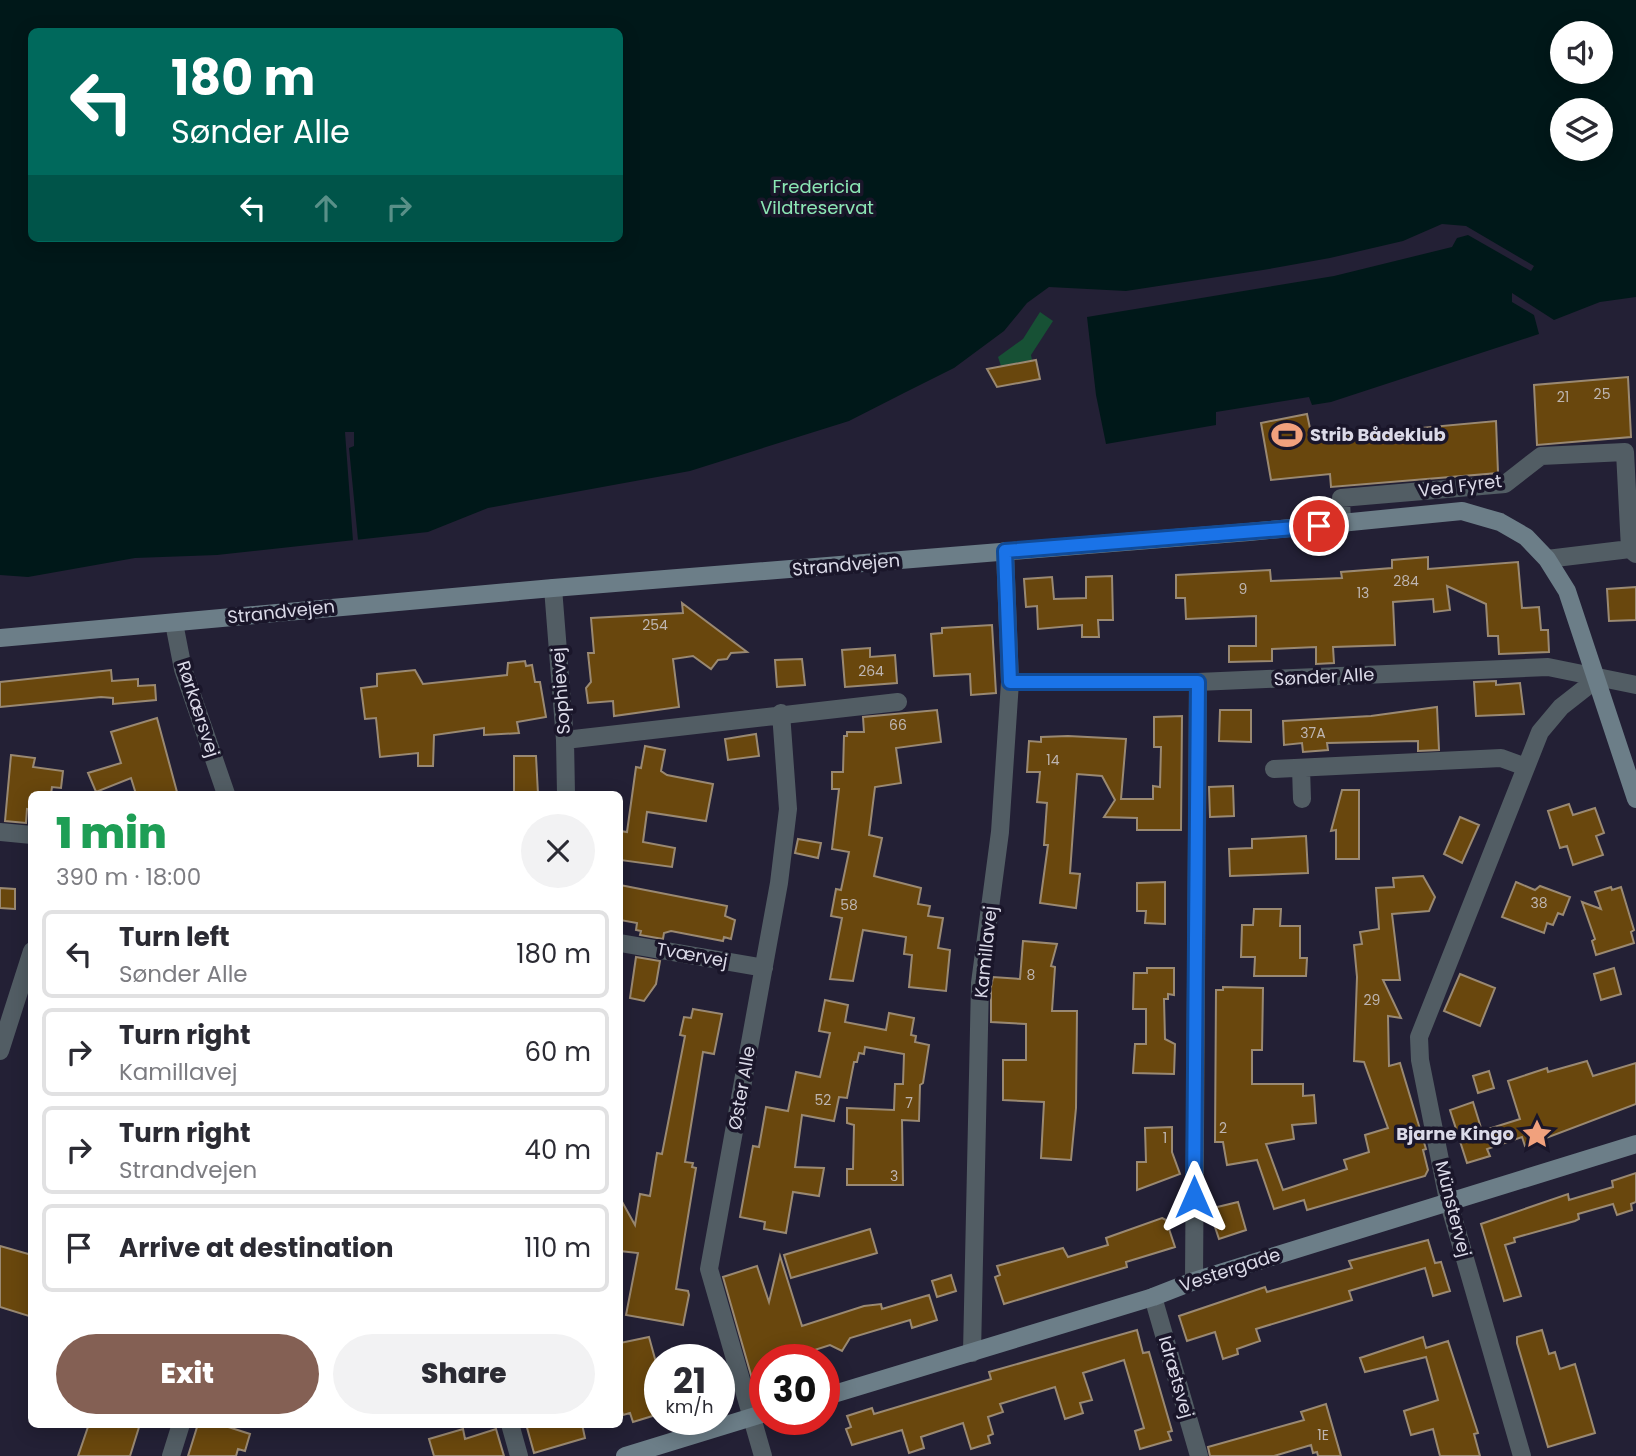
<!DOCTYPE html>
<meta charset="utf-8">
<style>
body{margin:0;font-family:Poppins,sans-serif;background:#f2f2f3;color:#2b2b33;height:100vh;display:flex;flex-direction:column;font-size:26px;white-space:nowrap}
*{box-sizing:border-box;margin:0}
p{font-size:23px;color:#7c7c81}
.icon{flex:none;width:38px;height:38px;fill:none;stroke:currentColor;stroke-width:2;stroke-linecap:round;stroke-linejoin:round}
.map{position:relative;flex:1;overflow:hidden}
.details{position:absolute;left:28px;top:791px;width:595px;height:637px;display:flex;flex-direction:column;background:#fff;border-radius:10px;box-shadow:0 4px 18px #0003}
.details>*{flex:none}
.top-card{position:absolute;left:28px;top:28px;width:595px;height:214px;border-radius:10px;box-shadow:0 4px 18px #0003;background:#00695c;color:#fff;overflow:hidden}
.buttons{position:absolute;left:1550px;top:21px;display:grid;gap:14px}
.buttons a{display:grid;place-items:center;width:63px;height:63px;border-radius:50%;background:#fff;box-shadow:0 4px 18px #0003;font-size:35px}
.speed{position:absolute;left:644px;top:1344px;display:flex;gap:14px;font-size:35px;font-weight:700;text-align:center}
.speed>*{display:grid;place-content:center;width:91px;height:91px;border-radius:50%;background:#fff;box-shadow:0 4px 18px #0003;line-height:1}
.speed small{font-size:18px;font-weight:400}
.speed .limit{border:10px solid #d22;background:#fff;color:#111}
.pin{position:absolute;display:grid;place-items:center;width:60px;height:60px;color:#fff;margin:-30px;border:4px solid #fff;border-radius:50%;box-shadow:0 2px 7px #0007}
.me{position:absolute;width:77px;margin:-38px;rotate:0deg;stroke-linejoin:round;filter:drop-shadow(0 0 5px #0008)}
.turn{display:flex;align-items:center;gap:24px;height:147px;padding:0 28px;font-size:32px}
.turn .icon{width:91px;height:91px;stroke-width:2.5}
.turn b{display:block;font-size:49px;line-height:60px}
.lanes{display:flex;align-items:center;height:66px;padding:0 28px;background:#0003;justify-content:center;gap:35px;direction:ltr}
.lanes .off{opacity:.35}
.round{display:grid;place-items:center;flex:none;width:74px;height:74px;border-radius:37px;background:#f2f2f3}
.summary{display:flex;align-items:center;justify-content:space-between;height:119px;padding:0 28px}
h1{font-size:42px;font-weight:800;line-height:52px;color:#1e9e55}
.cta{display:flex;gap:14px;margin-top:auto;padding:14px 28px}
.cta a{flex:1;height:80px;border-radius:42px;background:#846054;color:#fff;font-size:28px;font-weight:800;line-height:80px;text-align:center}
.cta a+a{background:#f2f2f3;color:#2b2b33}
ul{padding:0;list-style:none}
li{display:flex;align-items:center;gap:21px;height:88px;margin:0 14px 10px;padding:0 14px;border:4px solid #e1e1e2;border-radius:10px}
li div{flex:1}
li b{display:block;font-size:26px}
li em{font-style:normal}
.map>svg:first-child{display:block}
</style>
<div class="map">
<svg width="1636" height="1456" viewBox="0 0 1636 1456">
<rect width="100%" height="100%" fill="#232035"/>
<!-- green -->
<path fill="#175135" d="M1040 312 1053 321 1031 355 1032 360 1001 366 998 357 1023 339Z"/>
<!-- water -->
<path fill="#001819" fill-rule="evenodd" d="M0 0H1636V297L1600 302 1554 320 1512 293V302L1534 315 1539 334 1331 402 1312 405 1309 397 1216 412V425L1106 444 1096 395 1087 317 1334 276 1452 247 1457 238 1468 235 1531 271 1534 266 1466 226 1442 224 1403 241 1330 258 1263 270 1126 291 1049 287 1027 303 1004 331 954 368 904 393 849 421 690 471 488 508 428 532 217 555 135 558 28 577 0 575ZM32 32H620V238H32ZM1563 33H1601V72H1563ZM1563 110H1601V149H1563Z"/>
<!-- pier -->
<path fill="#232035" d="M345 432H354V446L349 448 358 540 353 541Z"/>
<!-- building -->
<path fill="#69470d" stroke="#9a8972" stroke-width="2" d="M1036 360 1040 379 997 387 987 369Z
M1628 377 1631 437 1537 445 1534 385Z
M1307 414 1312 438 1496 421 1498 473 1331 487 1330 474 1271 480 1261 423Z
M1428 557V569L1518 562 1522 608 1539 607 1541 630H1548L1549 652 1499 654 1498 636H1488L1486 604 1447 586 1450 610 1434 612 1433 599 1393 602 1395 645 1333 647 1334 663 1316 664V647L1272 649V661L1229 662V646H1256V616L1186 619 1185 598H1176V575L1270 570 1271 581 1342 578 1341 572 1392 568V560Z
M1112 576 1113 620H1098L1099 637H1082V625L1038 629 1037 606 1026 607 1024 579 1052 577 1054 599 1086 598V577Z
M1636 587V620L1609 621 1607 589Z
M682 603 747 652 731 653 727 659 718 660 711 669 693 656 673 659 679 707 614 716 613 701 588 703 586 688 591 682 588 653H594L591 618 683 613Z
M992 625 996 693 971 695 970 674 934 676 931 634 942 633V628Z
M870 648V657L895 655 897 683 845 687 842 650Z
M802 659 805 685 777 687 775 660Z
M525 661 526 666 532 665 535 682H540L546 717 517 722 519 733 484 735V728L434 735 433 766H418V753L380 757 376 718 365 719 361 688 377 686V674L415 670 423 684 507 675 508 663Z
M111 670 112 681 138 679V686L155 685 156 700 113 704V698L101 697 0 707V682Z
M1496 681V685L1520 683 1524 714 1476 716 1474 682Z
M1437 707 1439 750 1418 751V741L1327 743 1328 750 1303 752 1302 743 1284 745 1283 721 1371 716Z
M937 710 941 742 896 748 901 783 875 787 869 835 882 838 874 876 921 888 918 904 930 906 928 916 943 918 938 948 950 950 946 991 909 987 912 955 904 954 906 937 863 930 853 981 830 979 842 918 831 916 836 889 841 890 849 852 832 849 839 789H832V772H843L844 736H847V732H864L863 717Z
M1220 710H1251V742L1219 741Z
M1182 716 1181 830H1137V818L1104 817 1115 800 1102 776 1077 774 1070 873 1080 874 1076 908 1040 903 1048 845H1044L1047 803 1037 802 1040 772H1027L1029 741 1041 742V737L1068 736 1126 739 1121 799H1153V786L1160 787 1161 747H1154V717Z
M157 718 177 792 136 794 131 778 96 792 88 773 121 763 111 732Z
M756 734 759 756 728 760 725 739Z
M645 746 665 750 661 771 667 775 713 784 706 821 647 812 643 842 675 848 672 867 620 860V831L627 832 636 767 641 768Z
M11 755 35 758 33 767 63 771 61 788 52 787 51 794H32V810L27 809 26 823 5 821Z
M514 756H536L538 794H514Z
M1233 786 1234 816 1210 817 1209 787Z
M1342 790H1359V859H1336V830L1331 831Z
M1569 804 1573 815 1595 808 1604 833 1596 836 1603 855 1573 865 1567 846 1560 848 1548 811Z
M1460 817 1479 825 1462 863 1444 854Z
M1306 836 1308 873 1230 876 1229 849 1252 848V839Z
M798 839 821 843 818 858 795 853Z
M1423 876 1435 897 1429 911 1392 914 1400 980H1383L1401 1018 1388 1016 1389 1066 1400 1063 1426 1149 1423 1150 1428 1170 1425 1176 1307 1210 1304 1200 1274 1209 1257 1160 1227 1165 1223 1142H1215L1216 990H1223V987L1263 988 1262 1050H1252V1084H1303V1096L1314 1095 1316 1123 1292 1125 1294 1139 1266 1144 1283 1190 1347 1169 1344 1160 1369 1152 1365 1135 1388 1128 1364 1062 1354 1061 1357 977 1354 945 1362 944 1360 932 1379 929 1376 888 1394 887 1393 878Z
M1165 882V924L1145 923 1146 911H1137V883Z
M1516 882 1535 890 1540 886 1570 897 1563 915 1558 913 1553 925 1547 923 1544 933 1502 917Z
M620 885 727 906 725 916 735 920 731 939 724 937 723 941 671 931 664 933 663 939 640 935 641 931 636 930 637 923 620 920Z
M1611 887 1612 890 1621 887 1634 930 1631 932 1634 943 1596 955 1592 941 1595 939 1582 902 1601 909 1595 892Z
M0 888 15 889V909L0 908Z
M1254 909H1281L1280 926H1300V958H1307L1306 976H1254L1255 957H1241L1242 925H1253Z
M1023 941 1057 944 1051 966 1055 967 1052 1011H1077L1076 1108 1071 1160 1041 1158 1044 1102 1003 1100V1060H1026V1024L991 1022V987L993 977 1020 979Z
M636 957 660 961 656 984 644 1001 630 998Z
M1147 968H1174V995L1168 994V999H1164L1165 1039 1175 1044 1174 1074 1133 1073 1135 1044H1146V1009H1133L1134 973H1147Z
M1614 968 1621 994 1601 1000 1594 974Z
M1460 974 1495 988 1480 1026 1444 1011Z
M825 1000 848 1005 845 1022 886 1030 889 1013 914 1018 911 1035 916 1036 915 1042 929 1045 923 1083 920 1085 919 1121 902 1120 903 1185H847V1169H853L854 1125 847 1123V1108L894 1110 895 1084H903L904 1054 865 1047 864 1054 859 1053 857 1062H854L847 1098 839 1097 834 1121 802 1115 795 1167 824 1168 819 1196 793 1192 786 1233 764 1229 765 1222 740 1217 753 1146 759 1147 766 1107 788 1111 796 1072 820 1077 830 1033 819 1031Z
M693 1009 722 1014 714 1054 703 1052 685 1162 693 1163 692 1167 696 1168 676 1289 688 1291 689 1295 683 1325 626 1315 638 1253 620 1251V1198L635 1225 640 1194 650 1196 657 1153 662 1154 685 1036 680 1035 684 1017 691 1018Z
M1587 1061 1593 1076 1636 1063V1104L1525 1146 1522 1137 1487 1149 1490 1156 1467 1163 1450 1110 1473 1102 1482 1131 1520 1119 1508 1081 1547 1068 1548 1072Z
M1489 1071 1494 1088 1478 1093 1473 1076Z
M1172 1127V1152L1180 1174 1137 1190V1162H1146L1145 1128Z
M1636 1173V1202L1631 1204 1632 1210 1617 1215 1613 1204 1578 1214 1579 1219 1575 1221 1514 1238 1515 1242 1505 1245 1521 1296 1504 1301 1481 1224 1568 1194 1569 1200 1613 1187 1612 1181Z
M1238 1202 1246 1230 1219 1239 1209 1209Z
M1162 1218 1166 1220 1175 1247 1126 1262 1127 1267 1004 1304 995 1277 1000 1275 997 1266 1063 1248 1068 1257 1108 1245 1106 1238Z
M870 1229 877 1253 791 1278 784 1255Z
M1428 1240 1435 1263 1441 1262 1450 1291 1433 1296 1425 1268 1349 1291 1352 1300 1256 1329 1260 1341 1237 1349 1238 1354 1223 1359 1215 1332 1187 1341 1179 1316 1265 1287 1267 1292 1352 1268 1349 1261Z
M0 1246 32 1255V1317L0 1307Z
M780 1256 802 1326 864 1306 881 1304 882 1309 929 1295 937 1320 912 1328 910 1320 850 1338 842 1351 830 1345 799 1355 800 1360H765V1402L759 1403 723 1277 757 1266 769 1302Z
M951 1275 956 1291 937 1297 932 1281Z
M1137 1330 1143 1353 1149 1352 1172 1431 1168 1432 1171 1440 1140 1449 1135 1431 1144 1428 1124 1360 1083 1373 1092 1400 1080 1403 1083 1413 1065 1419 1055 1387 1000 1404 1003 1412 988 1417 993 1434 988 1436 990 1443 971 1449 963 1423 921 1437 924 1448 909 1453 902 1430 852 1445 846 1429 851 1427 847 1416 872 1408 874 1414 991 1379 989 1372Z
M1542 1330 1549 1354 1555 1352 1560 1369 1575 1364 1595 1433 1548 1447 1517 1343V1337Z
M649 1337 660 1377V1404L656 1405 659 1414 633 1422 630 1413 623 1415 620 1403V1343Z
M1423 1337 1426 1348 1448 1341 1478 1433 1474 1434 1480 1456H1440L1433 1429 1411 1435 1404 1411 1438 1400 1426 1357 1365 1372 1360 1358Z
M1326 1404 1341 1456H1318L1317 1452 1313 1453 1311 1445 1274 1456H1210L1208 1447 1304 1420 1301 1412Z
M89 1424H140L130 1456H78Z
M198 1424H219L250 1434 245 1451 238 1449 236 1456H188Z
M526 1424H582L585 1438 534 1453Z
M463 1429 465 1439 496 1429 504 1456H434L429 1439Z"/>
<g fill="none" stroke-linecap="round" stroke-linejoin="round">
<!-- street -->
<path stroke="#525d64" stroke-width="18" d="M1342 524 1341 498 1505 484 1541 456 1625 452 1630 549 1636 554
M1547 559 1630 549
M553 588 565 740 566 794
M174 623 183 669 226 794
M1010 682H1198L1548 667 1636 685
M565 740 898 702
M1301 768 1302 799
M1274 769 1501 758 1526 767
M0 832 32 835
M620 943 764 968
M0 1051 32 951
M1194 1281 1198 682
M1153 1297 1199 1456
M972 1353 980 983 1000 832 1010 682 1005 551
M510 1424 519 1456
M171 1456 181 1424
M763 1456 709 1269 779 883 788 809 781 713
M1522 1456 1448 1200 1420 1060 1419 1037 1540 732 1561 707 1598 678"/>
<!-- secondary -->
<path stroke="#6c7e88" stroke-width="18" d="M0 638 553 588 1249 532 1462 511 1500 522 1526 537 1547 559 1567 591 1636 799
M824 1397 1153 1297 1194 1281 1636 1144
M625 1456 765 1413"/>
</g>
<g fill="none" stroke-linecap="round" stroke-linejoin="round">
<!-- route casing -->
<g stroke="#114b97" stroke-width="18">
<path id="route" d="M1194 1197 1198 682H1010L1005 551 1319 526"/>
</g>
<!-- route -->
<use href="#route" stroke="#1a73e8" stroke-width="12"/>
</g>
<!-- icons -->
<defs>
<g id="stadium-bare" transform="scale(2.415)"><path d="M0-5a6.5 5 0 1 0 0 10a6.5 5 0 1 0 0-10ZM-3.5-1.8h7v3.6h-7Z" fill="#f1a17d" stroke="#1a162a" stroke-width="2.5" paint-order="stroke"/></g>
<g id="sight-bare" transform="scale(2.415)"><path d="M0-6L1.8-2.2L6-1.7L2.9 1.2L3.7 5.4L0 3.3L-3.7 5.4L-2.9 1.2L-6-1.7L-1.8-2.2Z" fill="#f1a17d" stroke="#1a162a" stroke-width="2.5" paint-order="stroke"/></g>
</defs>
<g fill-rule="evenodd">
<use href="#stadium-bare" x="1287" y="435"/>
<use href="#sight-bare" x="1537" y="1134"/>
</g>
<g text-anchor="middle" stroke-width="7" stroke-linejoin="round" paint-order="stroke">
<!-- number labels -->
<g font-size="14" fill="#beb5b1">
<text x="1602" y="399">25</text>
<text x="1563" y="402">21</text>
<text x="1406" y="586">284</text>
<text x="1243" y="594">9</text>
<text x="1363" y="598">13</text>
<text x="655" y="630">254</text>
<text x="871" y="676">264</text>
<text x="898" y="730">66</text>
<text x="1313" y="738">37A</text>
<text x="1053" y="765">14</text>
<text x="1539" y="908">38</text>
<text x="849" y="910">58</text>
<text x="1031" y="980">8</text>
<text x="1372" y="1005">29</text>
<text x="823" y="1105">52</text>
<text x="909" y="1108">7</text>
<text x="1223" y="1133">2</text>
<text x="1165" y="1143">1</text>
<text x="894" y="1181">3</text>
<text x="1323" y="1440">1E</text>
</g>
<!-- park labels -->
<g font-size="18" fill="#8ce7b5" stroke="#1a162a">
<text x="817" y="193">Fredericia<tspan x="817" dy="21">Vildtreservat</tspan></text>
</g>
<!-- poi labels -->
<g font-size="18" font-weight="bold" fill="#dbdae8" stroke="#1a162a" text-anchor="start">
<text x="1310" y="441">Strib Bådeklub</text>
<text x="1514" y="1140" text-anchor="end">Bjarne Kingo</text>
</g>
<!-- street labels -->
<g font-size="18" fill="#dbdae8" stroke="#1a162a">
<text transform="translate(1460 486) rotate(-7)" y="6">Ved Fyret</text>
<text transform="translate(846 565) rotate(-5)" y="6">Strandvejen</text>
<text transform="translate(281 612) rotate(-6)" y="6">Strandvejen</text>
<text transform="translate(1324 677) rotate(-3)" y="6">Sønder Alle</text>
<text transform="translate(561 691) rotate(-94)" y="6">Sophievej</text>
<text transform="translate(198 709) rotate(72)" y="6">Rørkærsvej</text>
<text transform="translate(986 952) rotate(-84)" y="6">Kamillavej</text>
<text transform="translate(692 955) rotate(10)" y="6">Tværvej</text>
<text transform="translate(742 1088) rotate(-80)" y="6">Øster Alle</text>
<text transform="translate(1453 1209) rotate(76)" y="6">Münstervej</text>
<text transform="translate(1230 1270) rotate(-18)" y="6">Vestergade</text>
<text transform="translate(1176 1377) rotate(74)" y="6">Idrætsvej</text>
</g>
</g>
</svg>
<div class="buttons">
<a><svg class="icon" aria-label="sound" viewBox="0 0 24 24"><path d="M4 9h4l5-4v14l-5-4H4zM17 9q2 3 0 6"/></svg></a>
<a><svg class="icon" aria-label="layers" viewBox="0 0 24 24"><path d="M12 4l9 5-9 5-9-5zM3 14l9 5 9-5"/></svg></a>
</div>
<div class="speed"><div>21<small>km/h</small></div><div class="limit">30</div></div>
<div class="pin" style="left:1319px;top:526px;background:#d93025"><svg class="icon" aria-label="arrive" viewBox="0 0 24 24"><path d="M6 21V4h12l-3 4 3 4H6"/></svg></div>
<svg class="me" style="left:1194px;top:1197px" viewBox="-20 -20 40 40"><path d="M0-17L14 15 0 8-14 15z" fill="#1a73e8" stroke="#fff" stroke-width="4"/></svg>
<div class="top-card">
<div class="turn"><svg class="icon" aria-label="left" viewBox="0 0 24 24"><path d="M17 20v-9H6M10 6l-5 5 5 5"/></svg><div><b>180 m</b>Sønder Alle</div></div>
<div class="lanes"><svg class="icon" aria-label="left" viewBox="0 0 24 24"><path d="M17 20v-9H6M10 6l-5 5 5 5"/></svg><svg class="icon off" aria-label="ahead" viewBox="0 0 24 24"><path d="M12 20V5M6 11l6-6 6 6"/></svg><svg class="icon off" aria-label="right" viewBox="0 0 24 24"><path d="M7 20v-9h11M14 6l5 5-5 5"/></svg></div>
</div>
<section class="details">
<div class="summary"><div><h1>1 min</h1><p>390 m · 18:00</p></div><a class="round"><svg class="icon" aria-label="close" viewBox="0 0 24 24"><path d="M6 6l12 12M18 6L6 18"/></svg></a></div>
<ul>
<li><svg class="icon" aria-label="left" viewBox="0 0 24 24"><path d="M17 20v-9H6M10 6l-5 5 5 5"/></svg><div><b>Turn left</b><p>Sønder Alle</p></div><em>180 m</em></li>
<li><svg class="icon" aria-label="right" viewBox="0 0 24 24"><path d="M7 20v-9h11M14 6l5 5-5 5"/></svg><div><b>Turn right</b><p>Kamillavej</p></div><em>60 m</em></li>
<li><svg class="icon" aria-label="right" viewBox="0 0 24 24"><path d="M7 20v-9h11M14 6l5 5-5 5"/></svg><div><b>Turn right</b><p>Strandvejen</p></div><em>40 m</em></li>
<li><svg class="icon" aria-label="arrive" viewBox="0 0 24 24"><path d="M6 21V4h12l-3 4 3 4H6"/></svg><div><b>Arrive at destination</b></div><em>110 m</em></li>
</ul>
<div class="cta"><a>Exit</a><a>Share</a></div>
</section>
</div>
